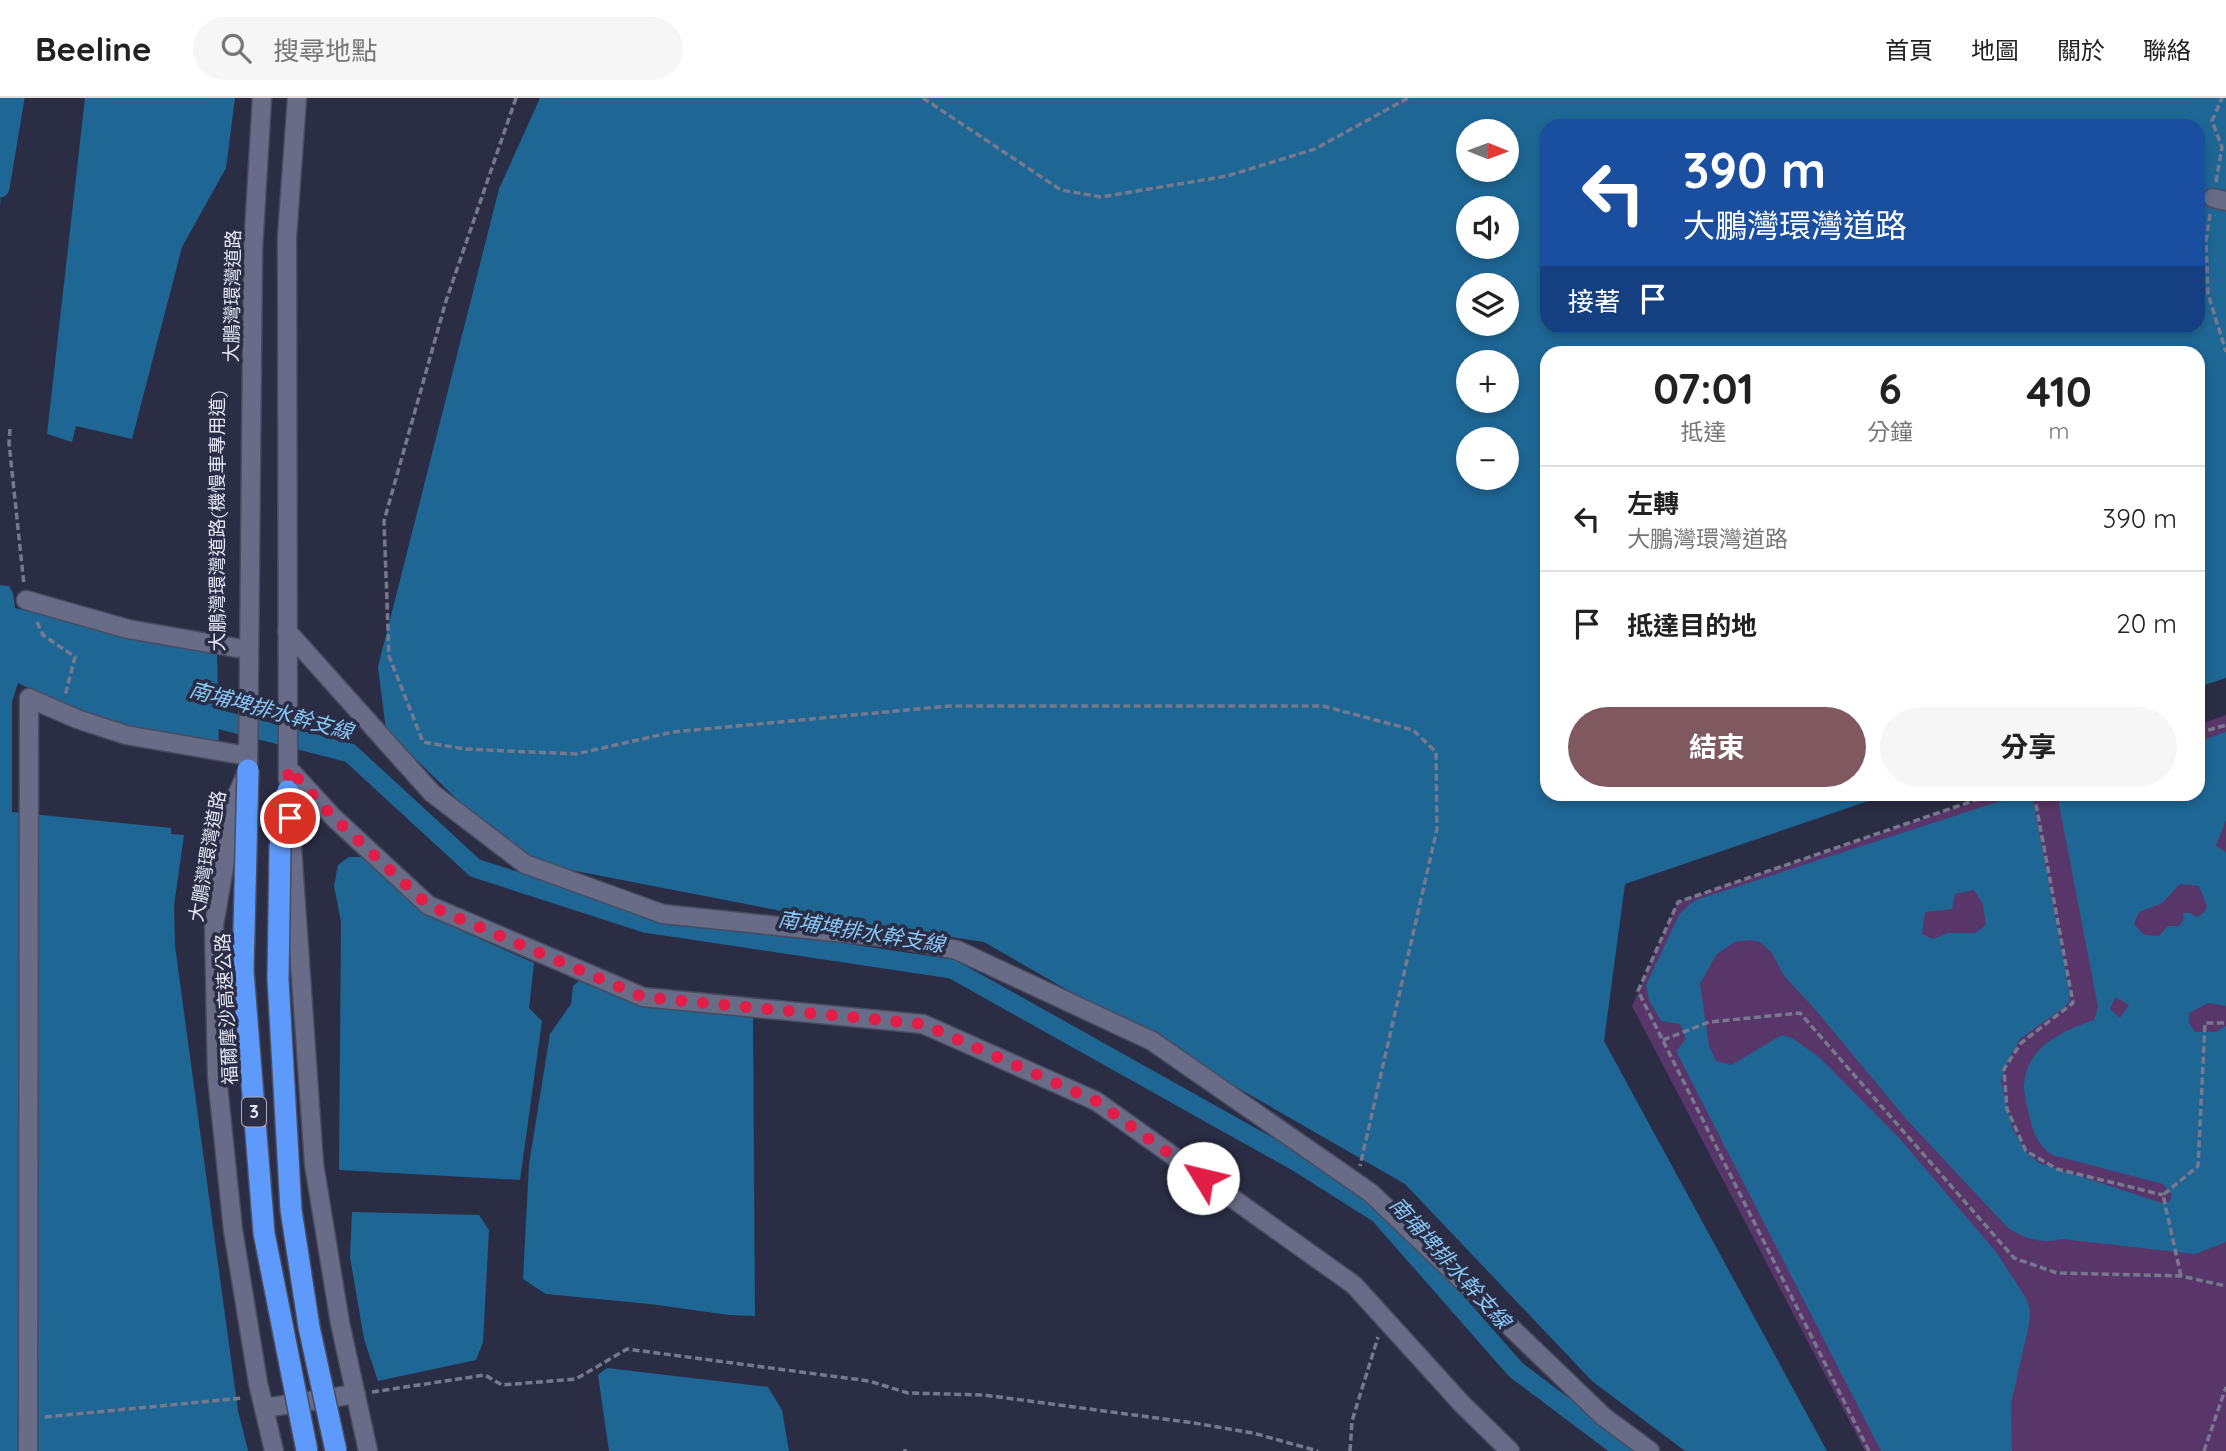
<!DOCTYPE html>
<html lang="zh-TW">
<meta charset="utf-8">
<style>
body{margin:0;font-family:Quicksand,"Noto Sans TC",sans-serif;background:#f6f6f6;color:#222;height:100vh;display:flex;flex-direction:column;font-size:26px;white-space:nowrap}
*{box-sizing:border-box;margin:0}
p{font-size:23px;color:#767676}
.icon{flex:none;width:38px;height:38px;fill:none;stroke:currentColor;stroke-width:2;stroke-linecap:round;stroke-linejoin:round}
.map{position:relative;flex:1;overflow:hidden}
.drawer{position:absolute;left:1540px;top:248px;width:665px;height:455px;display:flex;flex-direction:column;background:#fff;border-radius:21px;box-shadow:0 4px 10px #0003}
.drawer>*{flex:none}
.top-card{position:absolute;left:1540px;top:21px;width:665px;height:214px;border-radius:21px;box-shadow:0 4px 10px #0003;background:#1a4fa0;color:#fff;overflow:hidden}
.needle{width:46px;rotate:91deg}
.controls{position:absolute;left:1456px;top:21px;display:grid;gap:14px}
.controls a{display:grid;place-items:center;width:63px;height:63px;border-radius:50%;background:#fff;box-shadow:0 4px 10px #0003;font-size:35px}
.pin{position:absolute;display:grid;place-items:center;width:60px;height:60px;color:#fff;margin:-30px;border:4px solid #fff;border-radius:50%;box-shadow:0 2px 7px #0007}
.me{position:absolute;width:77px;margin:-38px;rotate:306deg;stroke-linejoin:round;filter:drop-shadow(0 0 5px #0008)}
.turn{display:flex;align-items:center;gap:24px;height:147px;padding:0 28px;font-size:32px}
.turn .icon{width:91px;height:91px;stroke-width:2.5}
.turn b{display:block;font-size:49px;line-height:60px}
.then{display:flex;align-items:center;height:66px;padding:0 28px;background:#0003;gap:14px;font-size:26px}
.eta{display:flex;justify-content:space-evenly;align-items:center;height:119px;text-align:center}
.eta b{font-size:42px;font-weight:700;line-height:49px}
.action{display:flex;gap:14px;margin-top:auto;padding:14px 28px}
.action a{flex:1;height:80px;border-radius:42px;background:#80585f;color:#fff;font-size:28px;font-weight:700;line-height:80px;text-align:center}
.action a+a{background:#f6f6f6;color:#222}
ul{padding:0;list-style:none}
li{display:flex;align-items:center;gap:21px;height:105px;padding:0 28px;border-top:2px solid #e0e0e0}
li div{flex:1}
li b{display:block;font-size:26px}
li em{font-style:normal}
header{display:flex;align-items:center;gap:42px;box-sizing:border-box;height:98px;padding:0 35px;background:#fff;border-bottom:2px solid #e0e0e0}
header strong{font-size:33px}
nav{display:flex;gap:38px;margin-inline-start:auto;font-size:24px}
.search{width:490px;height:63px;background:#f6f6f6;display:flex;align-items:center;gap:18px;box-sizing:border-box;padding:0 24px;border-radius:38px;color:#767676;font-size:26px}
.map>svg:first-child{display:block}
</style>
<header>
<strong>Beeline</strong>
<div class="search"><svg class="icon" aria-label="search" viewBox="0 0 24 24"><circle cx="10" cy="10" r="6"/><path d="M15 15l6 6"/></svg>搜尋地點</div>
<nav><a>首頁</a><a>地圖</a><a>關於</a><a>聯絡</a></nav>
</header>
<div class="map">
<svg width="2226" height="1353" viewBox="0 0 2226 1353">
<rect width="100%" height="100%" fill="#2a2d44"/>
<!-- green -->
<path fill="#593669" d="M2226 617V1353H1865L1632 908 1678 804 1993 697 2198 696V627Z"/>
<!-- water -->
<path fill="#1e6795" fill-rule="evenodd" d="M0 0H21L4 60 0 108Z
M85 0H235L226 70 182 149 132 341 76 328 72 344 47 336Z
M540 0H2226V580L2198 589V256H1547V696L1886 697 1625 786 1604 943 1827 1353H1685L1592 1283 1405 1086 984 844 787 814 519 762 386 632 378 569 499 91ZM1547 28H2198V228H1547ZM1468 33H1507V72H1468ZM1468 110H1507V149H1468ZM1468 187H1507V226H1468ZM1468 264H1507V303H1468ZM1468 341H1507V380H1468Z
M0 487 9 488 13 495 15 510 166 546 217 552 219 651 99 624 18 585 12 604V714L171 730V736L184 737 174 808 175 848 238 1313 248 1353H0Z
M2226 634V722L2216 748 2226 754V908L2208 905 2189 915V925L2195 934H2216L2226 928V1144L2195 1156 2062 1141C2042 1146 2025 1141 2008 1130L1907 1022 1814 910 1784 878 1772 855 1760 844 1750 842 1734 844 1716 857 1700 886 1709 948 1716 963 1731 967 1782 937 1792 940 1819 959 1900 1041 1996 1154 2026 1200 2030 1211 2029 1227 2011 1305 2012 1353H1881L1678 957 1677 952 1686 941 1680 926 1661 923 1649 902 1646 887 1679 817 1690 806 1696 802 2019 697H2032L2070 897 2069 904 2063 910 2020 941 2009 961 2001 983 2012 1030 2028 1056 2039 1065 2162 1105 2169 1104 2172 1097 2163 1086 2052 1057C2036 1045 2033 1034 2029 1016 2027 1007 2024 997 2024 989 2025 949 2062 933 2094 922L2098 909 2059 706 2060 697 2198 696V644ZM2180 786 2199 788 2207 808 2204 815 2197 819 2190 815H2183L2184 821 2179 828H2168L2159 838 2144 837 2134 826 2139 814 2162 805ZM1974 792 1983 806 1986 827 1975 835H1948L1933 841 1922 836 1925 814 1952 811 1955 796ZM2115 899 2129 907 2120 920 2110 911Z
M349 759H365L431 819 534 865 529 910 542 923 520 1082 339 1072 341 824 334 788 338 767Z
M580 882 640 905 678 912 753 917 755 1218 729 1217 650 1206 546 1196 523 1181 529 1066 550 936 571 906 573 888Z
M352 1114 479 1117 489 1132 483 1244 476 1262 378 1283 364 1241 350 1159Z
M607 1270 768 1289 782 1312 789 1353H609L598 1277Z"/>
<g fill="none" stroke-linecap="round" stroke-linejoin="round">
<!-- canal -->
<path stroke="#1e6795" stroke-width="19" d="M0 90 15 0
M194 615 350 655 475 770 645 825 952 871 1297 1064 1379 1116 1516 1272 1624 1353"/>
<!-- minor casing -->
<g stroke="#494b5f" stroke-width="21">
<path id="minor" d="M262 0 253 151 248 672 236 699 214 827 217 978 233 1132 258 1285 274 1353
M2213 100 2226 103
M26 502 128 531 237 550
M287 533 432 695 525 766 663 816 893 840 957 852 1152 943 1371 1095 1604 1319 1650 1353
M288 670 333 719 428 807 643 899 923 926 1096 1003 1354 1187 1462 1306 1510 1353
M288 682 287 139 297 0
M290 721 314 1066 340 1225 368 1353
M264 1310 356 1296
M28 1353 29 600 77 621 126 637 248 658"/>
</g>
<!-- path -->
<path stroke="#76798d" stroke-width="3.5" stroke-dasharray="7 3.5" stroke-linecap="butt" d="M516 0 446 203 384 423 389 558 423 644 465 651 576 656 673 634 949 608H1323L1413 632 1436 654 1437 731 1360 1068
M923 0 1061 92 1101 99 1227 78 1315 51 1408 0
M2216 84 2222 49 2212 23 2222 0
M2210 116 2206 143 2208 196 2226 254
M10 331 9 345 24 487
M37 524 43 537 75 559 65 598
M2198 635 2226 627
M2034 696 2073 905 2021 945 2004 971 2007 1011 2026 1053 2057 1071 2163 1097
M1663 942 1709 924 1800 915 2014 1160 2057 1175 2181 1178 2226 1188
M2181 1178 2163 1097 2198 1068 2205 925H2226
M372 1294 485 1277 502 1287 576 1281 627 1251 869 1283 908 1295 984 1297 1194 1325 1253 1335 1318 1353
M45 1319 243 1300
M905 1353V1351
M1350 1353 1352 1323 1378 1239
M1869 1353 1638 893 1678 804 1993 696
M2204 1353 2226 1289"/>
<!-- minor -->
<use href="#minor" stroke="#686c87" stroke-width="18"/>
<!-- highway-bridge casing -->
<g stroke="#494b5f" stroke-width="24" stroke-linecap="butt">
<path id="highway-bridge" d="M248 672 243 873 264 1135 307 1353
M288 693 280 749 278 881 291 1112 309 1229 336 1353"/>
</g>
<!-- highway-bridge -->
<use href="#highway-bridge" stroke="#5d9afb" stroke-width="21"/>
</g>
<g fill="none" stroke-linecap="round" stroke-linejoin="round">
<!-- route -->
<path stroke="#e11d48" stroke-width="12" stroke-dasharray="0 21.6" d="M290 720 288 670 333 719 428 807 643 899 923 926 1096 1003 1203 1080"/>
</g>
<g text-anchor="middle" stroke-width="7" stroke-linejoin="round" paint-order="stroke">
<!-- shield labels -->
<rect fill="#2a2d44" stroke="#acaec0" stroke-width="2" x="242" y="999.5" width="24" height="29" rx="5"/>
<g font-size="18" font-weight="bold" fill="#e3e6f5">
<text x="254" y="1020">3</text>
</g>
<!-- street labels -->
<g font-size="19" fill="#e3e6f5" stroke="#2a2d44">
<text transform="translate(232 198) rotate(-89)" y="7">大鵬灣環灣道路</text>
<text transform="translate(217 423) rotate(-90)" y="7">大鵬灣環灣道路(機慢車專用道)</text>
<text transform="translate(207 758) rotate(-80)" y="7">大鵬灣環灣道路</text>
<text transform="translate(226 911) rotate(-93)" y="7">福爾摩沙高速公路</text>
</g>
<!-- water labels -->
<g font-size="21" font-style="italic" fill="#87c8f7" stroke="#2a2d44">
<text transform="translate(271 613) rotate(15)" y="7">南埔埤排水幹支線</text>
<text transform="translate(861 834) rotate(9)" y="7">南埔埤排水幹支線</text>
<text transform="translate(1450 1165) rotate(48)" y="7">南埔埤排水幹支線</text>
</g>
</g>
</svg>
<div class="controls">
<a><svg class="needle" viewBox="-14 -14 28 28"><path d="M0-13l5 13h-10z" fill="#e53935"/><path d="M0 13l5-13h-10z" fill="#767676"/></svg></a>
<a><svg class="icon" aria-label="sound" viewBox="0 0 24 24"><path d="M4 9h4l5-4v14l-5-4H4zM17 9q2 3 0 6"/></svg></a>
<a><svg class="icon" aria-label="layers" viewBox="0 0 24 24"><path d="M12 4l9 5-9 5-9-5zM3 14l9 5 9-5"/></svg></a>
<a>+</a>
<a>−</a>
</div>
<div class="pin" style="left:290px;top:720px;background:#d93025"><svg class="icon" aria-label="arrive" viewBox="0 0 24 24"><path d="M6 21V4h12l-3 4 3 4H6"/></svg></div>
<svg class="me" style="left:1203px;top:1080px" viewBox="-20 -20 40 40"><circle r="19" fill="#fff"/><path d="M0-13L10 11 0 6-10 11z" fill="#e11d48"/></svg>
<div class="top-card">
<div class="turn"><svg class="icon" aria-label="left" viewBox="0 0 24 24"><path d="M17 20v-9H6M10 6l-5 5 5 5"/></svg><div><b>390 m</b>大鵬灣環灣道路</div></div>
<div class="then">接著<svg class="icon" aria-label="arrive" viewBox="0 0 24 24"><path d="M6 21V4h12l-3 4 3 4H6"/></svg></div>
</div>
<section class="drawer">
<div class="eta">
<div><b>07:01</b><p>抵達</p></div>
<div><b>6</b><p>分鐘</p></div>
<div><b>410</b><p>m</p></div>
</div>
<ul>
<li><svg class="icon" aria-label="left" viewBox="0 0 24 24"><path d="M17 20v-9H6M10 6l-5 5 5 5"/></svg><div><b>左轉</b><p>大鵬灣環灣道路</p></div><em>390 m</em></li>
<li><svg class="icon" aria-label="arrive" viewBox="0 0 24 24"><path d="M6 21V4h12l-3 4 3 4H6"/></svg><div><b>抵達目的地</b></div><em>20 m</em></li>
</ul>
<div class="action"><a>結束</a><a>分享</a></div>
</section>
</div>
